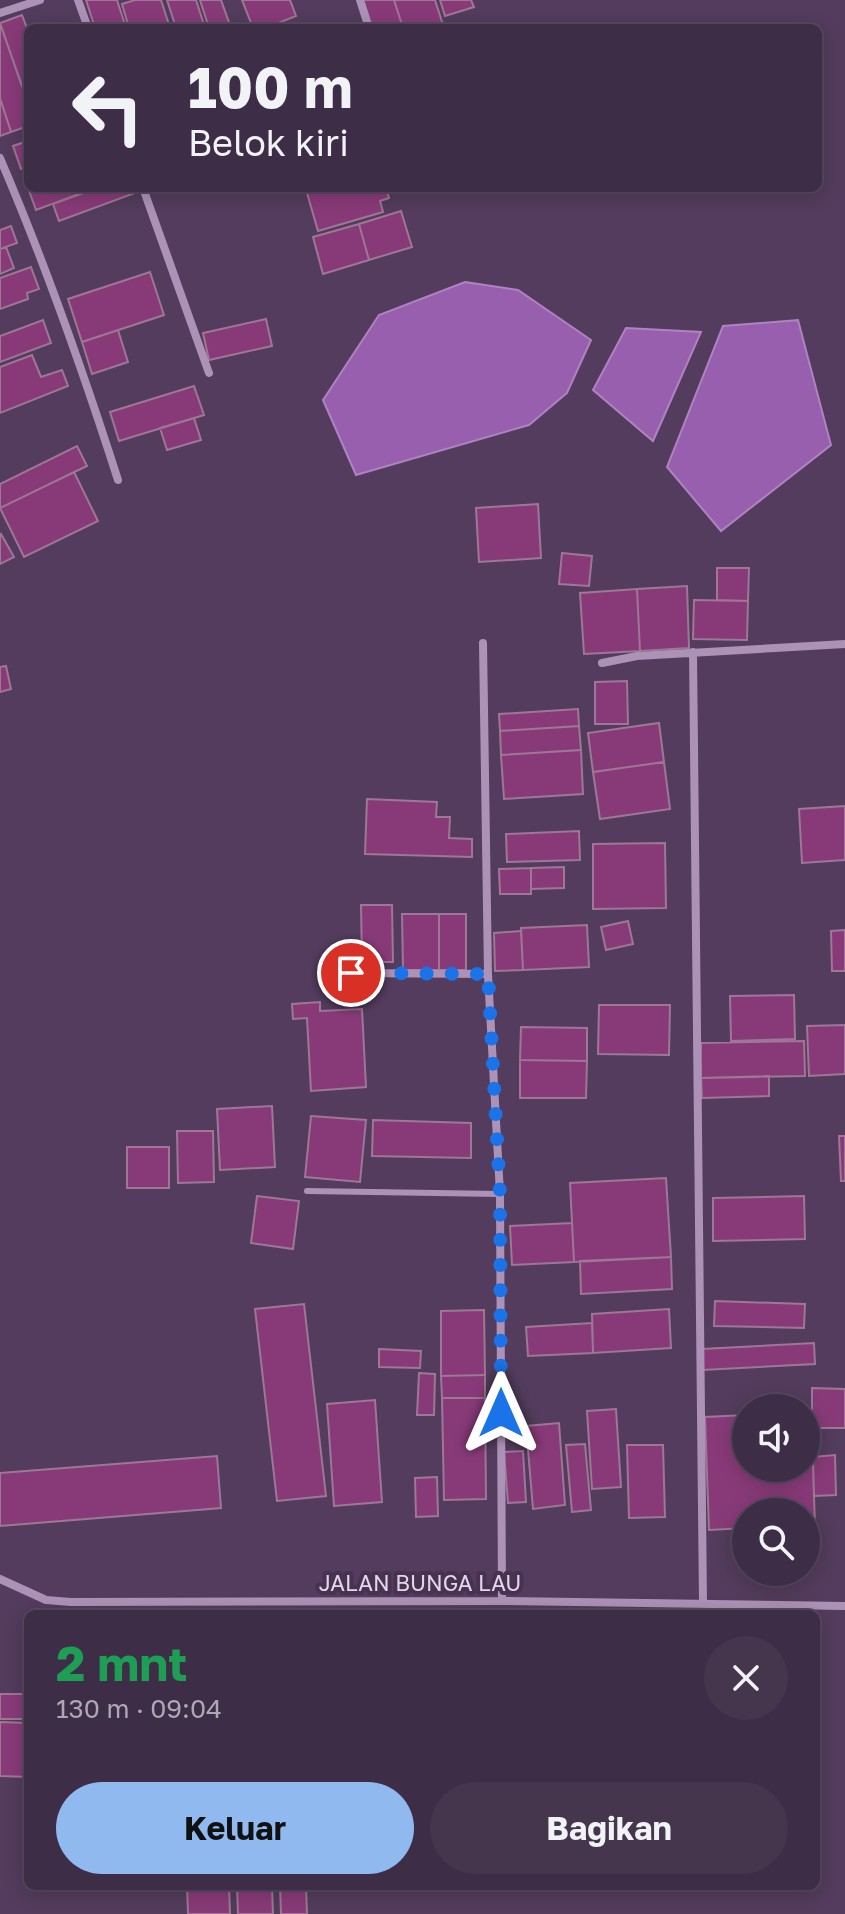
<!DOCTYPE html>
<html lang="id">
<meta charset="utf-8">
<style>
body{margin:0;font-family:"Golos Text",sans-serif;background:#45354d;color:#f1f3f6;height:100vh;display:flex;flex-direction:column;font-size:30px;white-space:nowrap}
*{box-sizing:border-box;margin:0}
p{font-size:26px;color:#ada8b3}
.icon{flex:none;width:44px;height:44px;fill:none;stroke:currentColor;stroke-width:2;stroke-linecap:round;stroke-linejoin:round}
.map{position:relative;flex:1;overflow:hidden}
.drawer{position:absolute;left:24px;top:1610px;width:796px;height:280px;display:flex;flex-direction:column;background:#3e2d46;border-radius:12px;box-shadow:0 4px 20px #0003,0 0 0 2px #57495f}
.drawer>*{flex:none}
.top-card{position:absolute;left:24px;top:24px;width:798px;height:168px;border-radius:12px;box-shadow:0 4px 20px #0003,0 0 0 2px #57495f;background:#3e2d46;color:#f1f3f6;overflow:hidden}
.controls{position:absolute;left:732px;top:1394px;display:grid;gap:16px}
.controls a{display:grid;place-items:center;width:88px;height:88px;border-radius:50%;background:#3e2d46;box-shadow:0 4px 20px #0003,0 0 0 2px #57495f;font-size:40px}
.pin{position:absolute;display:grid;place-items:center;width:68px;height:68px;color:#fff;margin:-34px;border:4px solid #fff;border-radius:50%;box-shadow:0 2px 8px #0007}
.me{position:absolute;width:88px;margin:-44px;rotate:0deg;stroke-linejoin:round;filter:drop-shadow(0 0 6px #0008)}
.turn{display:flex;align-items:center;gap:28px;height:168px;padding:0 32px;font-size:36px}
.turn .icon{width:104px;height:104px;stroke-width:2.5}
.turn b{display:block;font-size:56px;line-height:68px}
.round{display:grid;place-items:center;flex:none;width:84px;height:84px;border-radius:42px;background:#45354d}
.overview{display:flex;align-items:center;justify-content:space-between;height:136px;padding:0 32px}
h1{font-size:48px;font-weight:700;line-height:60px;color:#1e9e55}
.button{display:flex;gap:16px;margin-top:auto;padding:16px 32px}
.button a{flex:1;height:92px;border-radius:48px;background:#90b9f0;color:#111;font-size:32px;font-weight:700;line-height:92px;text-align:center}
.button a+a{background:#45354d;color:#f1f3f6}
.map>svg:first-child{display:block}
</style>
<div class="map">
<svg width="845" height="1914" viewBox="0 0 845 1914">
<rect width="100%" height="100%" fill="#533c5d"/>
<!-- water -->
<path fill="#985faf" stroke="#ae83c0" stroke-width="2" d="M465 282 518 290 591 340 567 393 529 425 356 475 323 400 379 315Z
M798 320 831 445 721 531 667 467 723 326Z
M626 328 701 332 653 441 593 390Z"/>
<!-- building -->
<path fill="#883a78" stroke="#9d7793" stroke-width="2" d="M86 0H117L126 28H95Z
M135 0H161L170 28H129L122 4Z
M167 0H196L205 28H176Z
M200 0H221L231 28H209Z
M242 0H290L296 16 266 28H253Z
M363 0H394L403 28H372Z
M394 0H435L444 28H403Z
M440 0H471L474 7 445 16Z
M22 15 28 31V81L21 84 0 23Z
M0 23 28 103V126L11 132 0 98Z
M0 98 11 132 0 136Z
M28 141V166L21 169 13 146Z
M28 188H95L36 210Z
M97 188H133L135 193 59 221 53 204Z
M322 188H386L389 198 380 201 383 212 318 231 307 193Z
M401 211 412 247 369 260 359 224Z
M359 224 369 260 323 274 313 237Z
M11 226 17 243 0 249V230Z
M6 247 14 268 0 274V249Z
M31 267 39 289 27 293 28 299 0 309V278Z
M150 272 164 315 82 342 68 299Z
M266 319 272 346 209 360 203 333Z
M43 320 51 343 0 362V336Z
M118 330 128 362 92 374 82 342Z
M32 355 41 377 62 370 68 386 0 413V367Z
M194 386 204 415 119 441 110 412Z
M194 418 201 440 167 450 160 428Z
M77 446 87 466 0 508V484Z
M74 472 98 521 24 557 0 508Z
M538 504 541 558 479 562 476 508Z
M1 534 14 557 0 564V535Z
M562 553 592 556 589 586 559 584Z
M717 568H749L748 601 717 600Z
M687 586 689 648 640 651 637 589Z
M637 589 640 651 584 654 580 593Z
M694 600 748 601 747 640 693 639Z
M6 666 11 689 0 692V667Z
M627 681 628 724H595V682Z
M578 709 579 726 500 731 499 714Z
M659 723 664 762 593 772 588 733Z
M579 726 581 750 501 755 500 731Z
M581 750 583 794 504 799 501 755Z
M664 762 670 809 600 819 593 772Z
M367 799 437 802 436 817H450L449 838 472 839V857L365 854Z
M845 806V860L802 863 799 809Z
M579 831 580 860 507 862 506 834Z
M665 843 666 908 593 909V844Z
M564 867V888L531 889V868Z
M531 868V894H500L499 869Z
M361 905H392L393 962H362Z
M402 914H439V970H403Z
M439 914H466V970H439Z
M628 921 633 944 606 950 601 927Z
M587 925 589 967 523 970 521 928Z
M845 930V971H832L831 931Z
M521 931 523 970 495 971 494 933Z
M794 995 795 1039 731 1041 730 996Z
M320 1002V1011L362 1009 366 1087 311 1091 307 1018 293 1019 292 1004Z
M599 1005H670L669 1055 598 1054Z
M845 1025V1074L809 1076 807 1026Z
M521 1027 587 1028V1061L520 1060Z
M804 1041 805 1076 701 1078V1043Z
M520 1060 587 1061 586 1098H520Z
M769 1076V1096L702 1098 701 1078Z
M272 1106 275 1167 220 1170 217 1109Z
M311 1116 366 1120 360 1182 305 1177Z
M373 1120 471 1123V1158L372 1156Z
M177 1131H213L214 1182 178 1183Z
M839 1136H845V1181H841Z
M127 1147H169V1188H127Z
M666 1178 671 1257 574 1262 570 1183Z
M257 1196 299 1201 293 1249 251 1243Z
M804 1196 805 1239 713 1241V1198Z
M572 1223 574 1262 512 1265 510 1226Z
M671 1257 672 1289 581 1294 580 1261Z
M715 1301 805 1304 804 1328 714 1326Z
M304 1304 326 1496 277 1501 255 1309Z
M669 1309 671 1348 593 1353 592 1314Z
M484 1310 485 1375 441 1376V1311Z
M592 1323 593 1353 528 1356 526 1327Z
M814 1343 815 1364 703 1370 702 1349Z
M379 1349 421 1351 420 1368 379 1367Z
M419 1373 435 1374 434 1415H417Z
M485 1375V1398H442L441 1376Z
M812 1388 845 1389V1428H812Z
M442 1398H485L486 1499 444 1500Z
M375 1400 382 1502 334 1506 327 1404Z
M616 1409 621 1487 592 1489 587 1411Z
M806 1412H811L815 1525H806V1512H746V1528L709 1530 705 1417 746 1415V1468H806Z
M559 1423 565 1505 533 1509 526 1426Z
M585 1444 591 1510 572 1512 566 1445Z
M627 1445H663L665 1517 629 1518Z
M523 1451 526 1502 508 1503 504 1452Z
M835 1455 836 1495 814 1496 813 1457Z
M217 1456 221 1508 0 1526V1473Z
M437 1477 438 1516 416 1517 415 1478Z
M0 1694H28V1719H0Z
M0 1722 28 1723V1777L0 1776Z
M187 1886H229L230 1914H188Z
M237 1886H272L273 1914H238Z
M280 1886H306L307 1914H281Z"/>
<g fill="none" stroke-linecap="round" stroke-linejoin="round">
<!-- lane -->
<path stroke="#ac92b7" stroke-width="6" d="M307 1191 500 1194"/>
<!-- street -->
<path stroke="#ac92b7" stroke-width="8" d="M78 0 88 28
M360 0 369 28
M0 13 40 0
M0 158C45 263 83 371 118 480
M143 188 209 373
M483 643 488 974 500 1194 502 1601
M693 652 703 1604
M602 663 637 656 845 644
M351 973 488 974
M0 1579 46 1600 71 1602 502 1601 845 1606"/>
</g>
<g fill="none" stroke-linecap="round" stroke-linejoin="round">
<!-- route -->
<path stroke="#1a73e8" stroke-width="14" stroke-dasharray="0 25.2" d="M351 973 488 974 500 1194 501 1413"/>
</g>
<g text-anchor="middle" stroke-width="8" stroke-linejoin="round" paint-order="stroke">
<!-- street labels -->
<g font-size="22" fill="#e3d6e9" stroke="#483252">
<text x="420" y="1591">JALAN BUNGA LAU</text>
</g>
</g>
</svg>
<div class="controls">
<a><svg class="icon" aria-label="sound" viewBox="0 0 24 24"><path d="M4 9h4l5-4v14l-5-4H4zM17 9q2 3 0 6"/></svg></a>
<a><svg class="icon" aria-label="search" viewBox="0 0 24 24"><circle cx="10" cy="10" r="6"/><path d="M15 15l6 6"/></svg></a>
</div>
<div class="pin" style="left:351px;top:973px;background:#d93025"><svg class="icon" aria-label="arrive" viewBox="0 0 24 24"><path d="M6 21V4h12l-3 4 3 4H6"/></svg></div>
<svg class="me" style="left:501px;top:1413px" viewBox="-20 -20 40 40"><path d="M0-17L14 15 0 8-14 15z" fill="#1a73e8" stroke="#fff" stroke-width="4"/></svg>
<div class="top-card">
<div class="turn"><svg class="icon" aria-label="left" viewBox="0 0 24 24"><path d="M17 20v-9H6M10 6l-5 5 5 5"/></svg><div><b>100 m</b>Belok kiri</div></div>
</div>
<section class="drawer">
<div class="overview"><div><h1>2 mnt</h1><p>130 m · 09:04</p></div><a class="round"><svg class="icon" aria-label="close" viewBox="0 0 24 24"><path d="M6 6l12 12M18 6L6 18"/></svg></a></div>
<div class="button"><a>Keluar</a><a>Bagikan</a></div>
</section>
</div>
